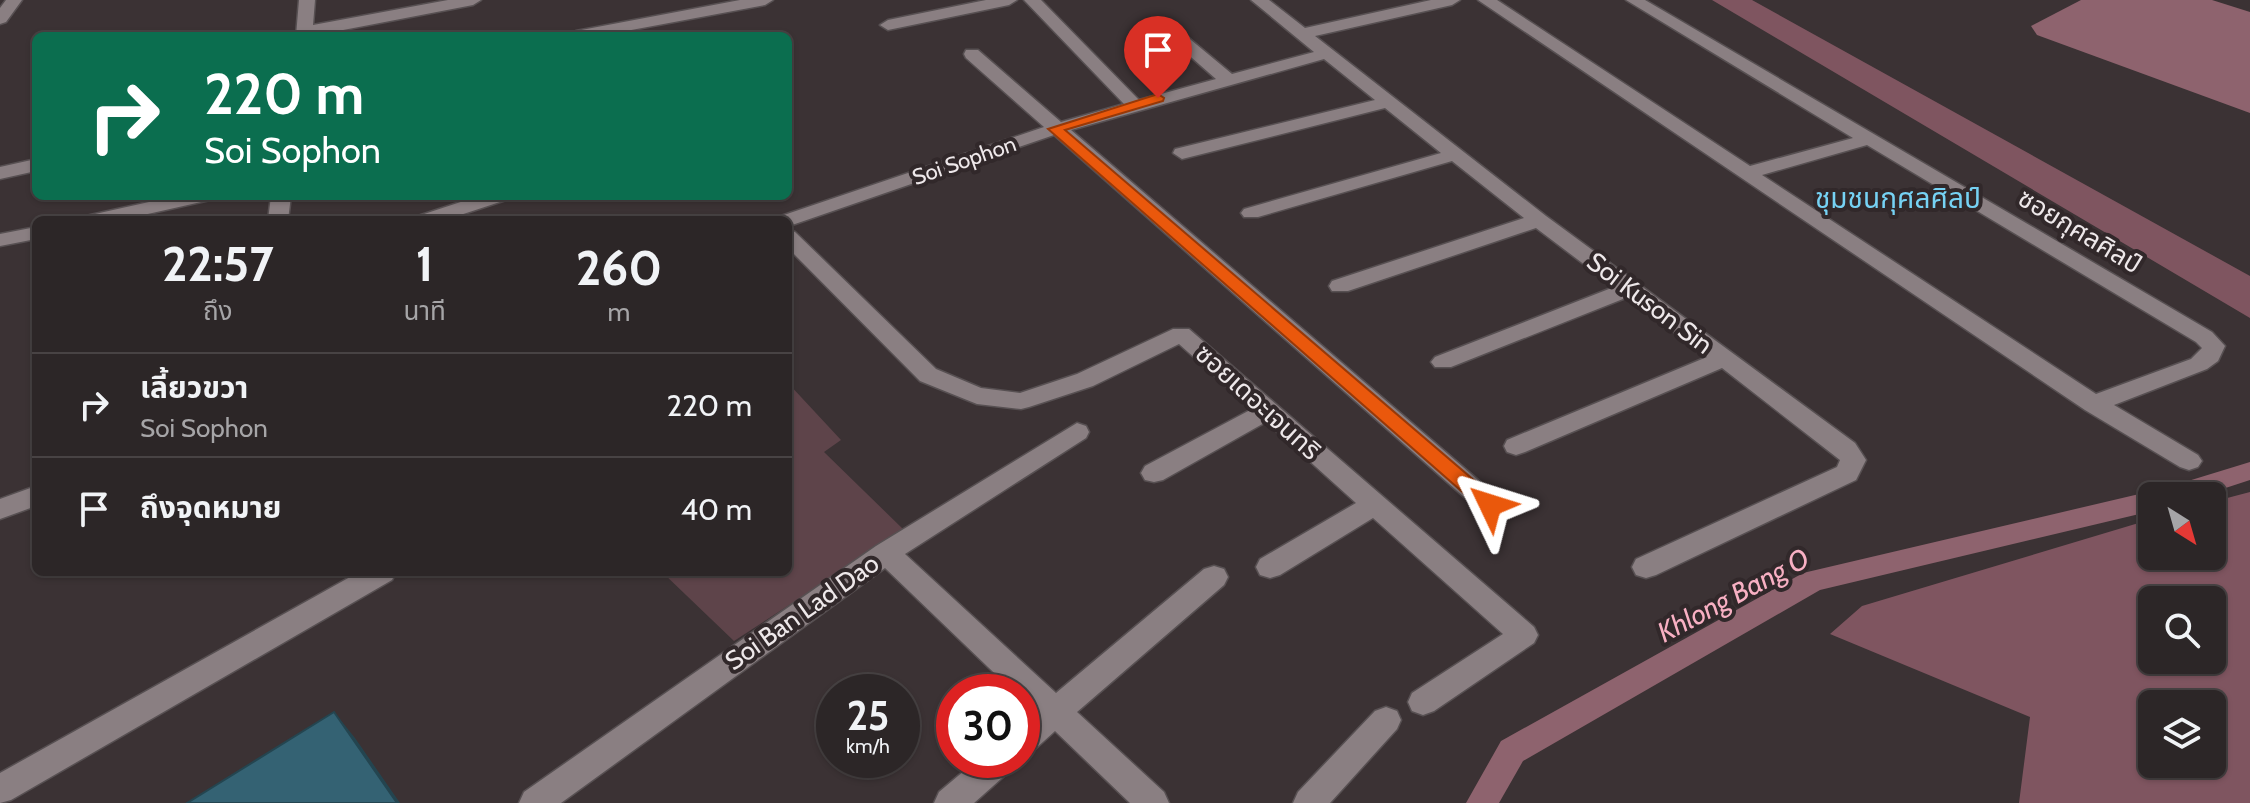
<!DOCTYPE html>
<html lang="th">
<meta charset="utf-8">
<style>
body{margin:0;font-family:Cabin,"Noto Sans Thai",sans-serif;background:#342e2f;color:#f1f3f6;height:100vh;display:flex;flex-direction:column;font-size:30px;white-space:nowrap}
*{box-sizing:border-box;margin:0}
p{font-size:26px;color:#a6a5a7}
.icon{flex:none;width:44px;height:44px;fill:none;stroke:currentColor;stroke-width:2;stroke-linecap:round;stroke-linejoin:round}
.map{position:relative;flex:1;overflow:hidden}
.sheet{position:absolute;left:32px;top:216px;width:760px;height:360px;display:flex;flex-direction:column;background:#2c2627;border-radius:12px;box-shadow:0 2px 6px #0004,0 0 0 2px #484344}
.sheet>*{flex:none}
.top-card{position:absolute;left:32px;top:32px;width:760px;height:168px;border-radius:12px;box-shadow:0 2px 6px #0004,0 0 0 2px #484344;background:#0b6e4f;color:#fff;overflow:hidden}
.needle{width:52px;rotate:143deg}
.fabs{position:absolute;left:2138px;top:482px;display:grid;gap:16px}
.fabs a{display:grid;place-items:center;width:88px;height:88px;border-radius:12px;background:#2c2627;box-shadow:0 2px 6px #0004,0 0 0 2px #484344;font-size:40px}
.speed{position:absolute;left:816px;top:674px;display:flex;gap:16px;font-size:40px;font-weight:700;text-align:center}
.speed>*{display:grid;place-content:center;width:104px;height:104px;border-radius:50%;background:#2c2627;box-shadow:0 2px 6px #0004,0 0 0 2px #484344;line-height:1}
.speed small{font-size:20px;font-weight:400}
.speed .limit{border:12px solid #d22;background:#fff;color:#111}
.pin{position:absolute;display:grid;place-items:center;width:68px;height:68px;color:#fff;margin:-82px -34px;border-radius:50% 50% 50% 0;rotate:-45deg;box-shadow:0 0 8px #0007}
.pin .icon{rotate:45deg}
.me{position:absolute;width:88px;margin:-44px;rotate:311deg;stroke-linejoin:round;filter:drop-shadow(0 0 6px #0008)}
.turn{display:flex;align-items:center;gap:28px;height:168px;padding:0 40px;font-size:36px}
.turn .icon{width:104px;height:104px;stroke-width:2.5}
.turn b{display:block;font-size:56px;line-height:68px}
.eta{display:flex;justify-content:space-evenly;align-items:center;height:136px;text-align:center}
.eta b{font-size:48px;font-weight:700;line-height:56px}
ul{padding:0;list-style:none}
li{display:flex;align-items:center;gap:24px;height:104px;padding:0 40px;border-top:2px solid #484344}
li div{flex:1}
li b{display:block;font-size:30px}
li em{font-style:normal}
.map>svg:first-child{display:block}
</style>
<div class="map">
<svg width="2250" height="803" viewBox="0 0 2250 803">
<rect width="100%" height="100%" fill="#3b3234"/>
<!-- green -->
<path fill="#5e444a" d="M788 383 841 440 824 452 904 530 734 641 662 572H788Z"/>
<!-- forest -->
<path fill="#7f5560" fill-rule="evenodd" d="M1712 0H1752L2250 276V318Z
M2250 492V803H2019L2030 717 1830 634 1862 606 2152 519V556H2212V502ZM2152 600H2212V660H2152ZM2152 704H2212V764H2152Z"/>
<!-- water -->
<path fill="#8e636e" d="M2081 0H2212L2250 12V113L2037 35 2031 26Z"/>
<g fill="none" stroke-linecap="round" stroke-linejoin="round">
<!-- canal -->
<path fill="#8e636e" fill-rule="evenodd" d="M2250 462V480L2201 496H2152V511L1820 590 1523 761 1499 803H1466L1501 741 1803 573 2152 491 2159 494 2162 489Z"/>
<!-- minor casing -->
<g stroke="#575052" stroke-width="3">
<path id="minor" d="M6 0H22L6 22 0 24V8Z
M299 0H315L313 25 448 0H481L473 5 312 36H296Z
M740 0H773L765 5 626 31 629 36H568L576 31Z
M986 0H1017L1009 5 888 30 880 25 888 20Z
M1024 0H1041L1139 100 1216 79 1167 36V30H1179L1232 74 1314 52 1251 0H1269L1305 28 1431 0H1460L1452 5 1315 36 1546 216 1855 443 1866 460 1856 480 1656 575 1646 578 1636 575 1632 567 1636 559 1837 467 1840 460 1722 368 1525 452 1516 455 1507 452 1504 446 1507 440 1707 357 1628 297 1451 367H1435L1431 362 1435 357 1614 287 1536 228 1348 291H1332L1329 286 1332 281 1524 218 1452 161 1258 217H1244L1241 213 1244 209 1441 153 1385 108 1182 159 1173 153 1175 149 1375 100 1324 59 1071 130 1499 498 1503 505 1499 512 1490 515 1481 512 1054 135 795 224 788 226V220H778L781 216 1044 127 966 58 964 54 966 50H978L1061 122 1124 104Z
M1478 0H1497L1750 166 1853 138 1626 0H1645L2212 332 2225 346 2218 361 2207 369 2114 405 2198 455 2202 461 2198 467 2189 470 2180 467 2085 410ZM1867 145 2196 342 2202 348 2191 359 2096 394 1762 175Z
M36 159V171L0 179V167Z
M176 196H213L210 200 121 220H83L86 216Z
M271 196H291L288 220H268Z
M479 196H509L506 200 445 220H415L418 216Z
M36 227V239L0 246V234Z
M788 230 795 232 936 369 981 388 1020 393 1077 374 1173 329H1189L1534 627 1538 635 1534 643 1434 711 1423 715 1412 711 1408 702 1412 693 1503 634 1373 518 1280 575 1270 578 1260 575 1256 567 1260 559 1356 503 1266 422 1163 480 1154 482 1145 480 1141 473 1145 466 1252 409 1179 344 1093 386 1029 407 1021 409 977 404 920 381 788 248Z
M1077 423 1086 426 1089 432 1086 438 905 554 1056 693 1204 569 1214 566 1224 569 1228 577 1224 585 1077 712 1164 792 1169 803H1130L1055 731 1033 751 1022 755V722L1035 711 1022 699V692H1014L885 568 561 803H519L524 792 876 546Z
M36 486V506L0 519V499Z
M359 572H396L392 580 11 800 0 803V773Z
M1386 707 1397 711 1401 720 1397 729 1330 803H1293L1298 792 1375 711Z
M977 760H1016L1011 770 974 803H934L939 792Z"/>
</g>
<!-- minor -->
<use href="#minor" fill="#8a7f82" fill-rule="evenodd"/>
</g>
<!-- shaded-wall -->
<path fill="#244550" d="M334 712 355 738 400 803H397Z"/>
<!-- building -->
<path fill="#346273" stroke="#244550" stroke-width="2" d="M334 712 397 803H187Z"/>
<!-- route -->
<path fill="#ea580c" stroke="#983908" stroke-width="2" d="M1158 94 1164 98 1163 101 1065 130 1497 500 1500 505 1497 510H1483L1048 129Z"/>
<g text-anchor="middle" stroke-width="8" stroke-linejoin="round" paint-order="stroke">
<!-- far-street labels -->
<g font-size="22" fill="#eee8ea" stroke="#31282a">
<text transform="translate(964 160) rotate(-19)" y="8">Soi Sophon</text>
</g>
<!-- street labels -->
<g font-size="26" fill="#eee8ea" stroke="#31282a">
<text transform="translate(2080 231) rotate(31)" y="9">ซอยกุศลศิลป์</text>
<text transform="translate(1650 303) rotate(37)" y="9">Soi Kuson Sin</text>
<text transform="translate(1258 402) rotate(42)" y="9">ซอยเดอะเจนทริ</text>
<text transform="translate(802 612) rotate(-35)" y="9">Soi Ban Lad Dao</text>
</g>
<!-- neighbourhood labels -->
<g font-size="28" fill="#76d2f4" stroke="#31282a">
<text x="1898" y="208">ชุมชนกุศลศิลป์</text>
</g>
<!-- water labels -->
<g font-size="28" font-style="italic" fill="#f8b0c3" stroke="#31282a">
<text transform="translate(1733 595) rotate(-28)" y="10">Khlong Bang O</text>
</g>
</g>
</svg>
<div class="fabs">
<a><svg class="needle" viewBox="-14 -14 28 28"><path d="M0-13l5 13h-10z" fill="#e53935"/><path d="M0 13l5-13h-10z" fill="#a6a5a7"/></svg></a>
<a><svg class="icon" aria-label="search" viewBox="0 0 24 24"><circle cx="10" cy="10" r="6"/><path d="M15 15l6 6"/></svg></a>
<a><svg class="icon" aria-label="layers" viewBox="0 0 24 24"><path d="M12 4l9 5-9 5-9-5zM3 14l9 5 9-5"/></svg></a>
</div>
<div class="speed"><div>25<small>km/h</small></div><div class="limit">30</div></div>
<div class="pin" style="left:1158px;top:98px;background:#d93025"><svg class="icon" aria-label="arrive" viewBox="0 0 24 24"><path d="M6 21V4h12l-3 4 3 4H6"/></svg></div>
<svg class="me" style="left:1490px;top:505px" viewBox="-20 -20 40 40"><path d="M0-17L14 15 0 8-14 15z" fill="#ea580c" stroke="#fff" stroke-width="4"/></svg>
<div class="top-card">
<div class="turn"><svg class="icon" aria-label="right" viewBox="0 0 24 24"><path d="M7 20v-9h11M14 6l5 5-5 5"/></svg><div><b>220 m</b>Soi Sophon</div></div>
</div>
<section class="sheet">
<div class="eta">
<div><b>22:57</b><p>ถึง</p></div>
<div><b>1</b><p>นาที</p></div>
<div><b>260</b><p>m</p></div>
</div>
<ul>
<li><svg class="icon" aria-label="right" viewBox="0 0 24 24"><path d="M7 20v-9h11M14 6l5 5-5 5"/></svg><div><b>เลี้ยวขวา</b><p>Soi Sophon</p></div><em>220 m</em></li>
<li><svg class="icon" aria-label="arrive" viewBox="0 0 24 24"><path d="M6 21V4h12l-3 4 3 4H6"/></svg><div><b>ถึงจุดหมาย</b></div><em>40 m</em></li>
</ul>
</section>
</div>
